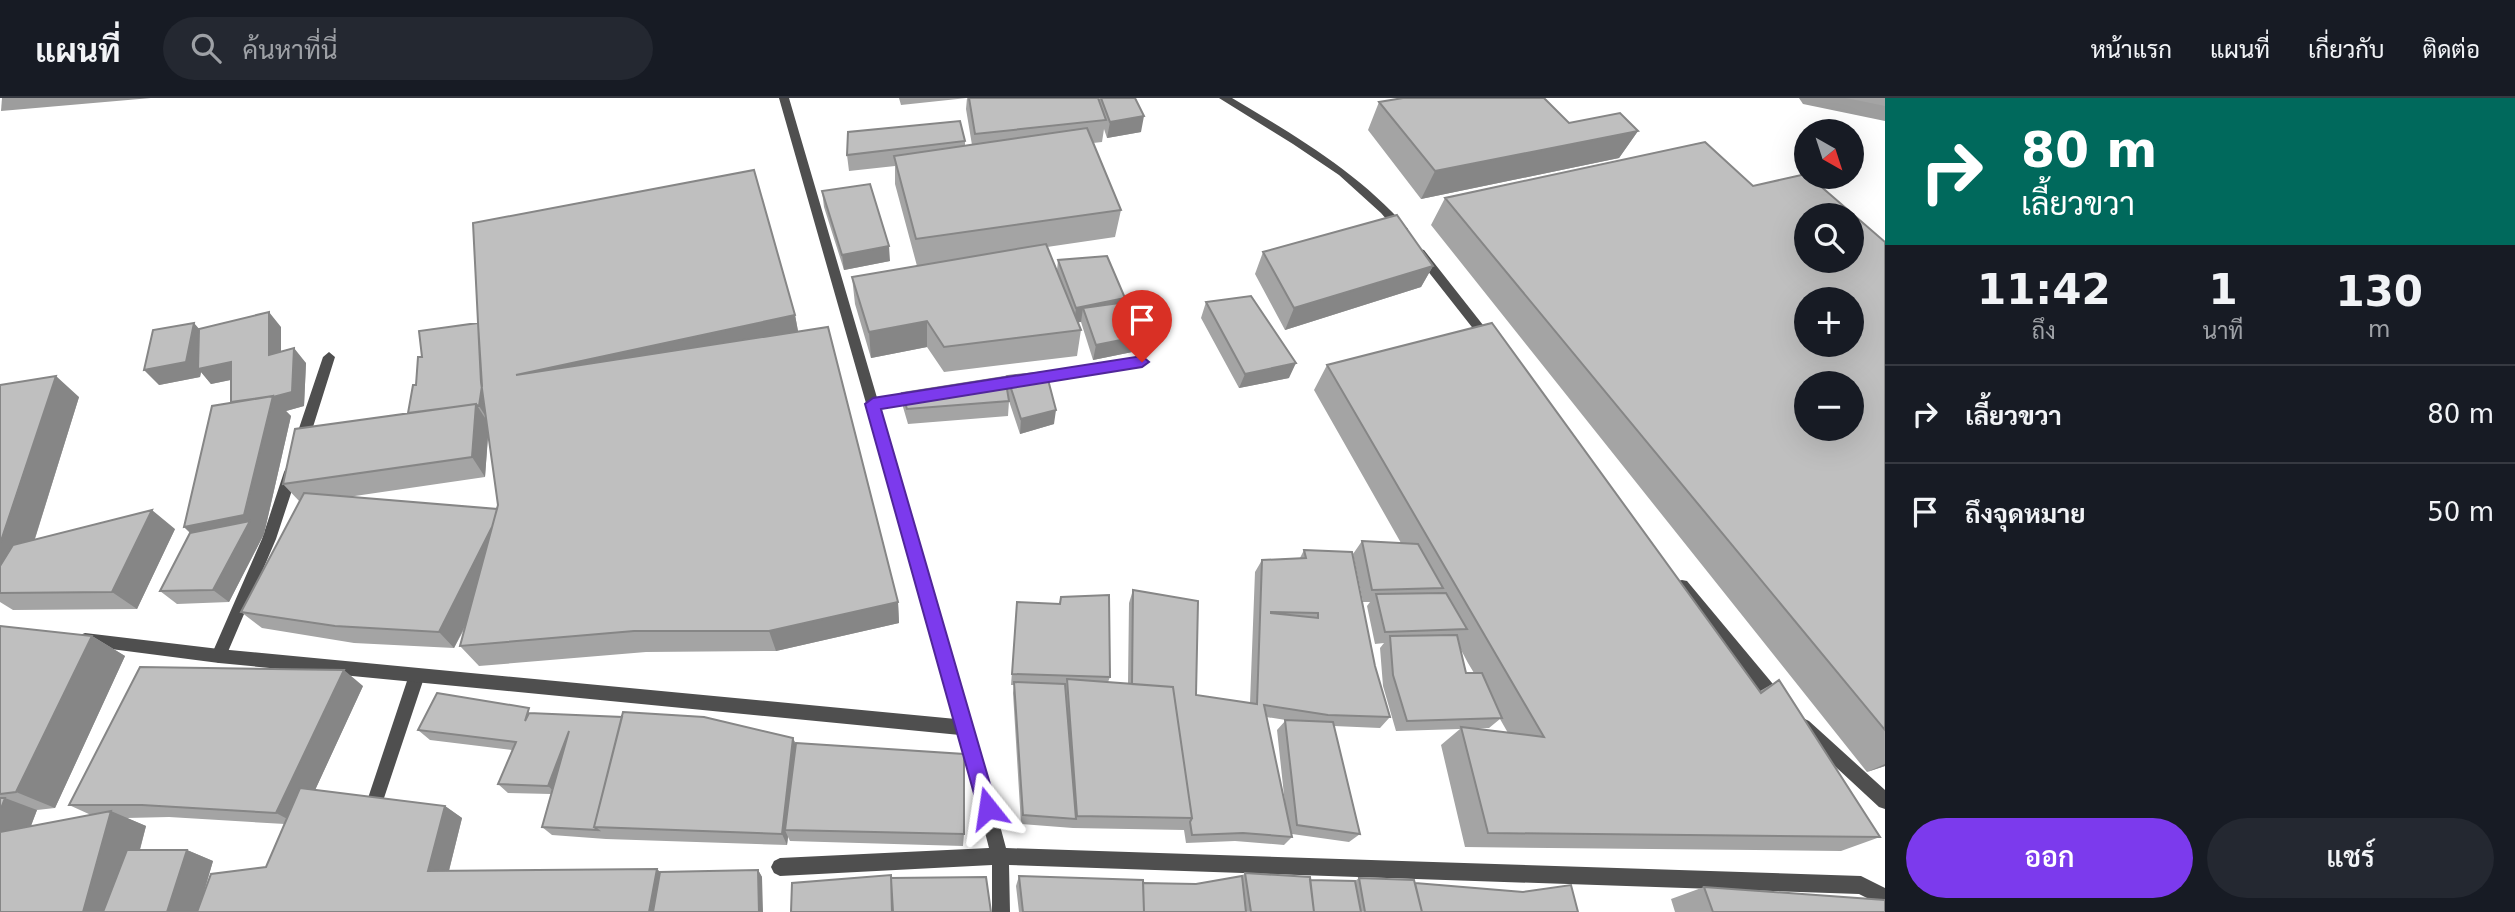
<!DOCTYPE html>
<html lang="th">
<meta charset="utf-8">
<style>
body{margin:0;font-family:"DejaVu Sans",Sarabun,sans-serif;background:#242831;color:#f1f3f6;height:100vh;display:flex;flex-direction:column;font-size:26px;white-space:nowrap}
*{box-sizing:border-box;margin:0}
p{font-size:23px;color:#9ea1a6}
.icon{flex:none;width:38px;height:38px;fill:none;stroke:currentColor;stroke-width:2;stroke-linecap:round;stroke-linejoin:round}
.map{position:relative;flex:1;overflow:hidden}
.panel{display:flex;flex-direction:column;background:#171b24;width:630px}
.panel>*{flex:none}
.banner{background:#00695c;color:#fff;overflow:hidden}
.needle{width:46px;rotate:141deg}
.tools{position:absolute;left:1794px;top:21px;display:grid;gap:14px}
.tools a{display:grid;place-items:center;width:70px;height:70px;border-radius:50%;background:#171b24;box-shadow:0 7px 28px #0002;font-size:35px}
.pin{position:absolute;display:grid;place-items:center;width:60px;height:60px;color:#fff;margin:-72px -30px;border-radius:50% 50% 50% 0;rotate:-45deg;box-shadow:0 0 7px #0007}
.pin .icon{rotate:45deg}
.me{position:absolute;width:77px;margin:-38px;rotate:345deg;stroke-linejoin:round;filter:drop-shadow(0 0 5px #0008)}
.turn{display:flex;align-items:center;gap:24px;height:147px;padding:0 21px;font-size:32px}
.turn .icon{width:91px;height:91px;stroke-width:2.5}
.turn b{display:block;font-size:49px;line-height:60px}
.eta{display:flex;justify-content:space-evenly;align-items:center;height:119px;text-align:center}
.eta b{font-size:42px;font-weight:600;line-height:49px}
.action{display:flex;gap:14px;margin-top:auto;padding:14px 21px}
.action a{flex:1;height:80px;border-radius:42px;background:#7c3aed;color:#fff;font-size:28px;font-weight:600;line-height:80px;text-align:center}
.action a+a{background:#242831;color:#f1f3f6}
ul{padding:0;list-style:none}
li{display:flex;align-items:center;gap:21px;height:98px;padding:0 21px;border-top:2px solid #363941}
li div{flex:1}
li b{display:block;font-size:26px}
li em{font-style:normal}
header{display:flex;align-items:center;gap:42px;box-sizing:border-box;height:98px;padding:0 35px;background:#171b24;border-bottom:2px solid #363941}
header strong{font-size:33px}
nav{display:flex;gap:38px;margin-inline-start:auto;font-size:24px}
.search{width:490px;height:63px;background:#242831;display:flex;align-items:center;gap:18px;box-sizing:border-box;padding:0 24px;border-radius:38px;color:#9ea1a6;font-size:26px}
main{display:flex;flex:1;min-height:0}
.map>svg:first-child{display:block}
</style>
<header>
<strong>แผนที่</strong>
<div class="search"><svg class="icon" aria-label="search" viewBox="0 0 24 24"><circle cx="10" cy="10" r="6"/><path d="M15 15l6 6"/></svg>ค้นหาที่นี่</div>
<nav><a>หน้าแรก</a><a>แผนที่</a><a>เกี่ยวกับ</a><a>ติดต่อ</a></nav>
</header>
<main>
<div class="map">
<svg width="1885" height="814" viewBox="0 0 1885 814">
<rect width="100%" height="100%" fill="#fff"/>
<!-- water -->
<path fill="#9d9d9d" d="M2 0H151L1 13Z"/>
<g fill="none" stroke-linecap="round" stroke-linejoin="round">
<!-- canal -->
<path fill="#9d9d9d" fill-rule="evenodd" d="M1799 0H1859L1885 5V23L1803 6Z"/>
<!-- lane -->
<path fill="#4f4f4f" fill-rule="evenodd" d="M1219 0H1232C1296 38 1358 74 1408 131V137H1400L1381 115 1339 77 1293 46Z
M1420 151 1424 152 1494 241 1496 244 1494 247H1486L1416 158 1414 155Z
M329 254 335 259 307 348 305 352H295L293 348 323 259Z
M1142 259 1148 264 1142 269 1030 286 1024 281 1030 276Z
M920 294 927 299 920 304 873 311 866 306 873 301Z
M291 368 296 370 298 374 276 441 224 563 219 565 214 563 211 558 262 441 284 374 286 370Z
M1682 482 1687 483 1782 597 1784 602 1782 607 1776 609 1770 607 1677 493 1675 488 1677 483Z
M417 570 422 572 425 577 377 721 371 723 365 721 363 715 409 577 412 572Z
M1803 620 1809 623 1885 692V711L1879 709 1797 633 1795 628 1797 623Z"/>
<!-- street -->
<path fill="#4f4f4f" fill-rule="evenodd" d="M779 0H789L974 630 1006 750 1861 778 1885 790V809L1859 796 1009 767 1010 814H992V767L780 778 774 775 771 769 774 763 780 760 989 750 960 637 219 565 80 547 77 542 80 537 85 535 219 551 956 621Z"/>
</g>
<!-- wall -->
<path fill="#a4a4a4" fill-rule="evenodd" d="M899 0H1135L1141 34 1107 40 1104 31 1102 44 1093 45 1121 112 1115 139 1047 149 1057 172 1058 162 1124 204 1146 237 1142 252 1093 262 1081 224H1078L1081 232 1077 258 944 274 927 249 871 260 855 206 852 179 917 168 895 86V68L849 73 847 57 965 43V48L972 47 966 11 967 0 901 7Z
M1846 0H1885V8Z
M1379 4 1569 25 1638 33 1619 60 1421 101 1368 32Z
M1753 88 1885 144V668L1867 674 1431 127 1445 100Z
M822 93 890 163 844 172 824 109Z
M1263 154 1433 168 1421 189 1285 232 1255 176Z
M1206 204 1289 280 1239 290 1201 220Z
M795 217 798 233 898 504 899 525 776 553 646 554 479 568 460 548 466 528 454 550 354 545 262 530 241 514 300 404 283 386 408 315ZM488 336 498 407 497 411 348 399 485 379Z
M281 229V254L306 265 304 308 286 313 291 318 264 436 229 504 177 506 160 493 190 435 184 429 231 304V282L211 286 201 274 200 279 159 287 199 231Z
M1327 267 1760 593 1779 582 1880 739 1841 753 1465 749 1441 647 1460 631 1396 633 1383 588 1380 550 1384 545 1375 546 1367 508 1370 504H1363L1353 456 1362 443 1401 445 1314 292ZM1460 550 1468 565 1474 575H1466ZM1500 621 1508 635 1471 631 1489 630Z
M1007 278 1054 326 1020 336 1009 303 1008 318 908 326 903 309 902 295 1006 287Z
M0 287 79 299 35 441 175 431 137 511 13 512 0 504Z
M1304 452 1375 568 1390 619 1380 630 1334 628 1360 736 1349 744 1292 736V739L1284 747 1235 743 1186 745 1184 732 1073 730 1021 726 1013 595 1014 587H1011L1017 504 1059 506 1061 499 1110 579 1108 584 1128 586 1129 505 1133 492 1196 597 1250 605 1255 474 1262 462 1300 460ZM1266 619 1286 622 1277 632 1285 706Z
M0 528 92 538 125 558 55 710 37 712 31 728 91 717 69 707 363 588 315 692 445 708 462 720 449 773 657 771 660 774 758 772 762 779 0 814ZM169 719 285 726 266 769 201 804 213 763 187 752H140L146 728 127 720Z
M534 616 793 640 796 646 964 736 963 748 790 743 788 739 787 747 606 741 552 737 542 729 551 696 508 695 498 686 512 652 430 642 418 632Z
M1245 775 1310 782 1355 783 1359 780 1415 785 1578 814H1019L1016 788 1019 778 1143 785 1196 786 1242 778Z
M1704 789 1885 814H1675L1671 801Z"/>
<!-- shaded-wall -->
<path fill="#868686" d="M1144 18 1141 34 1107 40 1110 24Z
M1638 33 1619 60 1421 101 1435 73Z
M889 148 890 163 844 172 842 157Z
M1433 168 1421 189 1285 232 1294 210Z
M1125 200 1122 215 1083 210 1081 224 1074 225 1076 210Z
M269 214 281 229V272L269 257Z
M795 217 800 244 516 277Z
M927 223V249L871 260 869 234Z
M194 225 207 240 244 279 211 286 201 274 200 279 159 287 144 272Z
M1146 237 1142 252 1093 262 1096 247Z
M294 250 306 265 304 308 286 313 291 318 264 436 229 504 213 492 206 448 184 429 245 325Z
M1296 265 1289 280 1239 290 1245 276Z
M56 278 79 299 20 488 0 491V446Z
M483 280 488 322 479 308Z
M476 306 489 326 485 379 472 359Z
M1056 312 1054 326 1020 336 1021 321Z
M152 412 175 431 137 511 112 494Z
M501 412 513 430 454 550 439 534Z
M898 504 899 525 776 553 769 533Z
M92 538 125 558 55 710 16 694Z
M344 572 363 588 299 727 276 715Z
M569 633 558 697 548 688Z
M793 640 798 654 785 732 788 739 787 747 782 736Z
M1885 666V668L1867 674Z
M5 700 37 712 22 751 0 743V713Z
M445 708 462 720 446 784 428 773Z
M111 713 146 728 123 814H83Z
M187 752 213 763 198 814H167Z
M657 771 667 781 661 814H649Z
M758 772 762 779 763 814H759Z"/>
<!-- building -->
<path fill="#bfbfbf" stroke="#868686" stroke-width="2" fill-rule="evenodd" d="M969 0H1098L1106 22 975 36Z
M1101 0H1135L1144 18 1110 24Z
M1403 0H1544L1569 25 1620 15 1638 33 1435 73 1379 4Z
M960 23 965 43 847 57 848 34Z
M1087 30 1121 112 916 141 894 58Z
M1705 44 1753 88 1806 76V79H1810L1885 144V632L1445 100ZM1806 117H1852V163H1806ZM1806 201H1852V247H1806ZM1806 285H1852V331H1806Z
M754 72 795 217 516 277 828 229 898 504 769 533H634L460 548 498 407 481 284 473 125Z
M870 86 889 148 842 157 822 93Z
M1397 117 1433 168 1294 210 1263 154Z
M1046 146 1081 232 944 249 927 223 869 234 852 179Z
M1107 158 1125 200 1076 210 1058 162Z
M1251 198 1296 265 1245 276 1206 204Z
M1134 203 1146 237 1096 247 1083 210Z
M269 214V257L294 250 292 294 273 299V298L231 304V264L198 271 199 231Z
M194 225 186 264 144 272 153 232Z
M478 225 482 288 479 308H478L476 306 408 315 413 287H416L418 259H422L419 233Z
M1492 225 1761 595 1779 582 1880 739 1488 735 1461 629 1544 639 1327 267Z
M1046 274 1056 312 1021 321 1007 278Z
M56 278 0 446V287Z
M1005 279 1009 303 907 311 902 295Z
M273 298 244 417 184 429 212 308Z
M476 306 472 359 283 386 295 331Z
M304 395 497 411 492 429 439 534 335 528 241 514Z
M152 412 112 494 0 495V468L13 447Z
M250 423 213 492 160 493 190 435Z
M1362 443 1418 446 1443 490 1372 492Z
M1304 452 1352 454 1375 568 1390 619 1328 617 1264 607 1292 739 1243 735 1192 737 1190 724 1192 720 1173 589 1132 586 1133 492 1198 503 1196 597 1257 606 1262 462 1306 460ZM1271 514 1318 515V520L1271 515Z
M1446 495 1467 531 1385 534 1376 496Z
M1109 497 1110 579 1012 576 1017 504 1060 506 1061 499Z
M0 528 92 538 16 694 0 696Z
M1457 537 1466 575H1482L1502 620 1407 623 1393 577 1390 538Z
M140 569 344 572 276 715 142 707H69Z
M1067 581 1173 589 1192 720 1077 718Z
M1014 584 1065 586 1076 721 1023 717Z
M437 595 529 610 525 623 529 615 622 619 594 729 598 732 542 729 569 633 548 688 498 686 516 644 418 632Z
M623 614 704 619 793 640 782 736 594 729Z
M1285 622 1333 624 1360 736 1297 727Z
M796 645 964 656V736L785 732Z
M300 690 445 708 428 773 657 771 649 814H197L211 776 266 769Z
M0 700H5L0 713Z
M111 713 83 814H0V734Z
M127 752H187L167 814H103Z
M758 772 759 814H653L660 774Z
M1245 775 1310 779 1314 814H1251Z
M891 777 892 814H791L792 785Z
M1019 778 1143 782 1144 814H1023Z
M1242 778 1246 814H1144L1143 785 1196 786Z
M986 779 991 814H893L891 780Z
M1359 780 1414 782 1422 814H1365Z
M1310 782 1355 783 1361 814H1314Z
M1415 785 1523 794 1571 787 1578 814H1422Z
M1704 789 1885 802V814H1713Z"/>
<!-- route -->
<path fill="#7c3aed" stroke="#51269a" stroke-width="2" d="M1142 258 1149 264 1142 269 881 311 997 710 994 717 988 720 981 717 978 710 865 306 873 300Z"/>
</svg>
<div class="tools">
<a><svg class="needle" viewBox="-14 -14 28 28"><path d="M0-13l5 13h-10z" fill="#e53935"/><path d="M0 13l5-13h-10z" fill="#9ea1a6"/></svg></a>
<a><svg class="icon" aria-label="search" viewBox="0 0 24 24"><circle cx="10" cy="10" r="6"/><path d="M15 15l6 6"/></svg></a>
<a>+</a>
<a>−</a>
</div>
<div class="pin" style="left:1142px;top:264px;background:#d93025"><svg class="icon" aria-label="arrive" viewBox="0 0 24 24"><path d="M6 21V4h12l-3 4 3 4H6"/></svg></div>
<svg class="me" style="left:988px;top:710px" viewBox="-20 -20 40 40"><path d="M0-17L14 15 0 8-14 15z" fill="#7c3aed" stroke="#fff" stroke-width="4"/></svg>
</div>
<section class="panel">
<div class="banner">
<div class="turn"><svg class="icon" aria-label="right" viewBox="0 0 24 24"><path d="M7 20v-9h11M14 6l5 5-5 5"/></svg><div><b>80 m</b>เลี้ยวขวา</div></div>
</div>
<div class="eta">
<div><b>11:42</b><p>ถึง</p></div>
<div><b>1</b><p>นาที</p></div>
<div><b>130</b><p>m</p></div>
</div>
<ul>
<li><svg class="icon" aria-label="right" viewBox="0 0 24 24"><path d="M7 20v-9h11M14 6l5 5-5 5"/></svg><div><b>เลี้ยวขวา</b></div><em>80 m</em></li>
<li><svg class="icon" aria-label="arrive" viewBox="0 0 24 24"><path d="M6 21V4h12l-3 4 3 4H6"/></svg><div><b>ถึงจุดหมาย</b></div><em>50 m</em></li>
</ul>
<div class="action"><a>ออก</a><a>แชร์</a></div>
</section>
</main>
